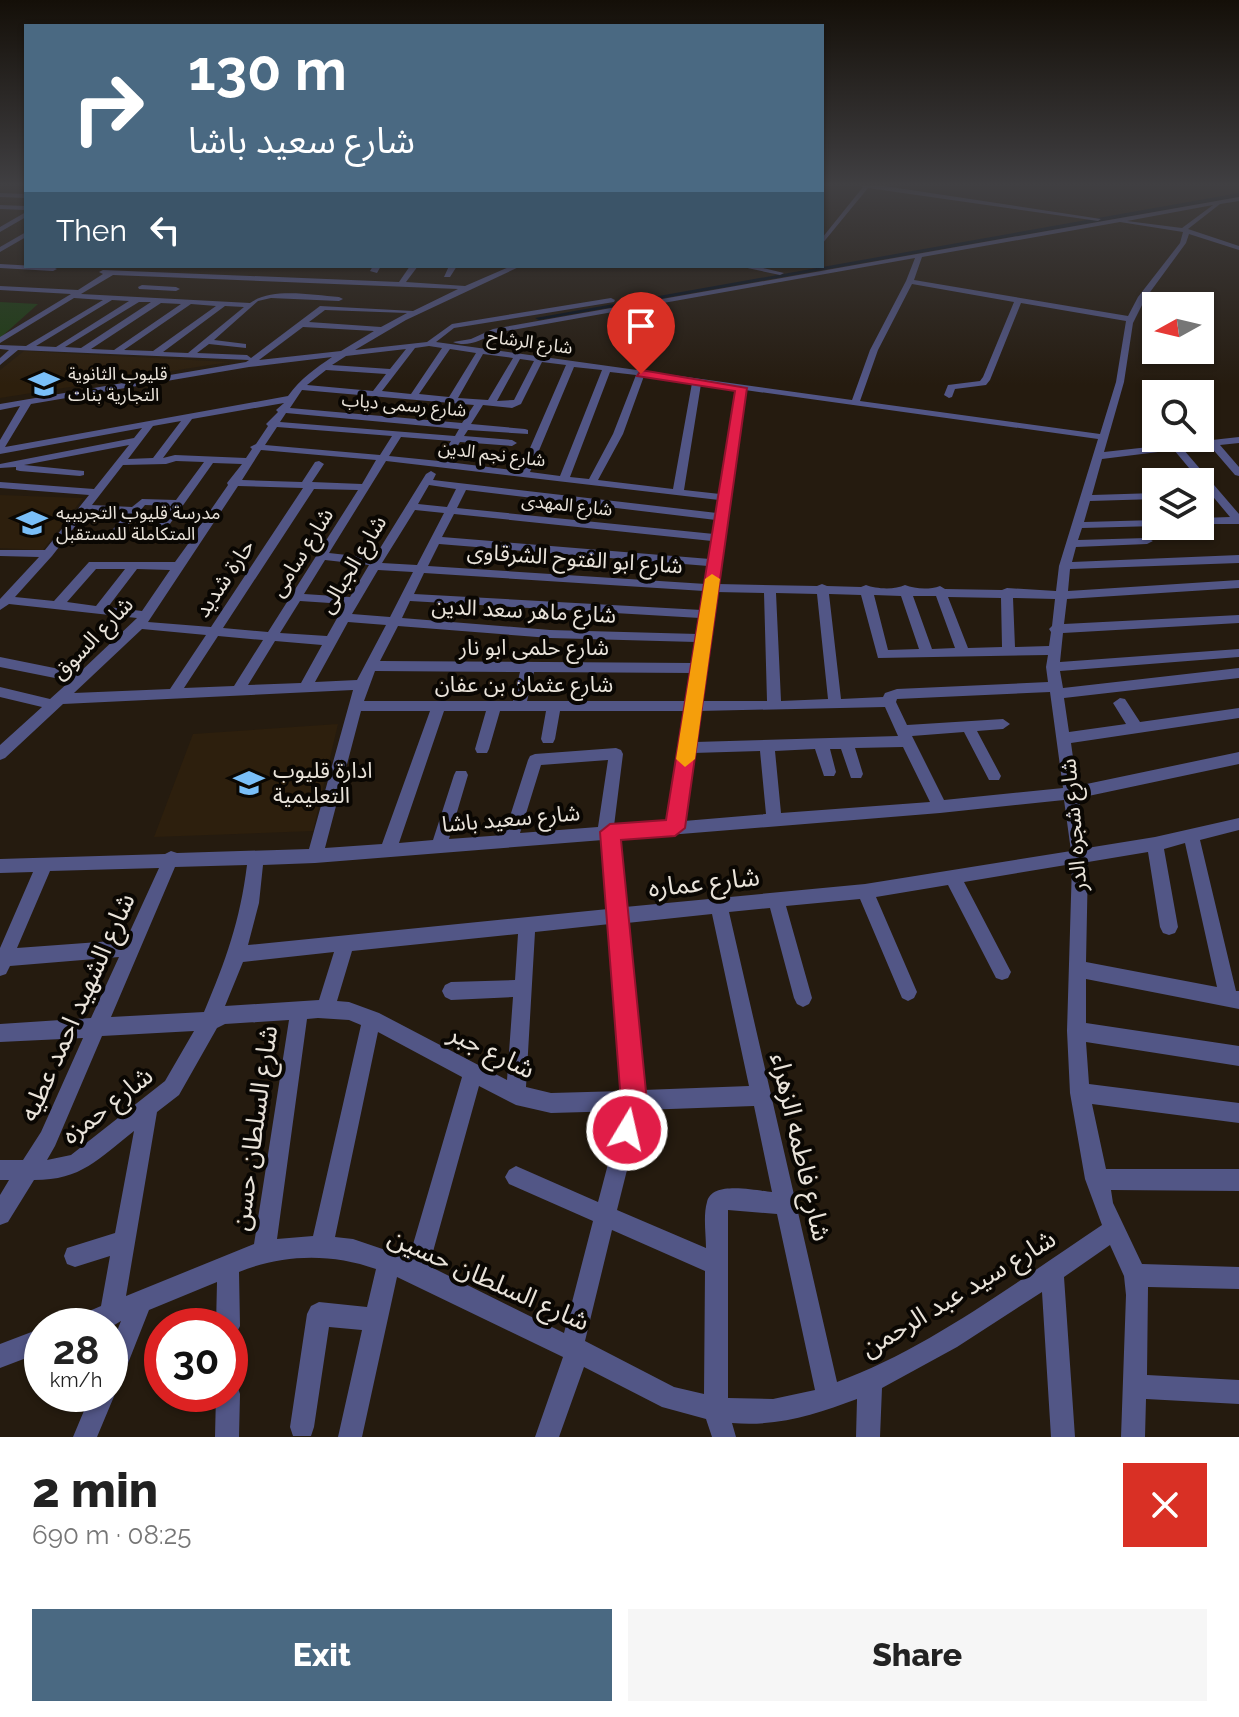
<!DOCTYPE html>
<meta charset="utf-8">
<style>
body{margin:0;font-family:Raleway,"Noto Sans Arabic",sans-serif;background:#f6f6f6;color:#222;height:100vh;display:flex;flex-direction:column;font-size:30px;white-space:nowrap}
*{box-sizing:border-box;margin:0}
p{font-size:26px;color:#767676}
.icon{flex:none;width:44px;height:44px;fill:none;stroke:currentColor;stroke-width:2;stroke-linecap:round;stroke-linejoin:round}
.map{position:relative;height:1437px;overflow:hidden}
.panel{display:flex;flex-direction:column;background:#fff;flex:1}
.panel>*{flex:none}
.guide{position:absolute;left:24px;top:24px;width:800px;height:244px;border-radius:0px;box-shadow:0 2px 6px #0004;background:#4a6982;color:#fff;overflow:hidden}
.needle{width:52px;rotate:262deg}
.tools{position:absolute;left:1142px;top:292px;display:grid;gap:16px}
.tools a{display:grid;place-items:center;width:72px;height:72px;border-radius:0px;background:#fff;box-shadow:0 2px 6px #0004;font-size:40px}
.speed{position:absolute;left:24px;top:1308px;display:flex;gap:16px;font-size:40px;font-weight:700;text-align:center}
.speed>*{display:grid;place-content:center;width:104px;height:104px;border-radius:50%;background:#fff;box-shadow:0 2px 6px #0004;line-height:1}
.speed small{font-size:20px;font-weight:400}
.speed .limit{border:12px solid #d22;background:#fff;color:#111}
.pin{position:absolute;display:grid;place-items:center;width:68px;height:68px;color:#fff;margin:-82px -34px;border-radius:50% 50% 50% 0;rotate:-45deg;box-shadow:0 0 8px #0007}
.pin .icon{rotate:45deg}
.me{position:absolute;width:88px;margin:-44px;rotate:9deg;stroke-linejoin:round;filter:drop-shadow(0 0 6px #0008)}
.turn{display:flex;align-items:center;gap:28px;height:168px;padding:0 32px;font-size:36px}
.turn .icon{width:104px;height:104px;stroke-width:2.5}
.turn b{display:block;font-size:56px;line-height:68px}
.then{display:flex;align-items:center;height:76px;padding:0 32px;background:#0003;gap:16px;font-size:30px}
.round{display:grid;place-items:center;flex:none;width:84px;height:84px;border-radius:0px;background:#f6f6f6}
.overview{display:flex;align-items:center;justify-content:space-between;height:136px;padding:0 32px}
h1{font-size:48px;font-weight:800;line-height:60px}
.button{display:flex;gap:16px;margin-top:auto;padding:16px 32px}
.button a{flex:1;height:92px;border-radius:0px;background:#4a6982;color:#fff;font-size:32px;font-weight:800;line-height:92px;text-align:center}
.button a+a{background:#f6f6f6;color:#222}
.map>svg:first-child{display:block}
</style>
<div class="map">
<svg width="1239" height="1437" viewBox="0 0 1239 1437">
<rect width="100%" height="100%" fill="#251b0f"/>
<!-- built -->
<path fill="#2d1f0d" d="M24 351 229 362 0 398V370Z
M0 495 83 498 43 550 0 548Z
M338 724 313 831 154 837 193 734Z"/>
<!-- green -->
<path fill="#1d3d12" d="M0 302 38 304 0 338Z"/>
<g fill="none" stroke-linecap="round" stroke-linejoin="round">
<!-- canal -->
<path fill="#000c1b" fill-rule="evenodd" d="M1239 193V197L539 320 535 318Z"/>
<!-- minor -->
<path fill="#525686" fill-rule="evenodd" d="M851 184H871L1101 219 1098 221 868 188 822 244V238L863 187Z
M0 193 26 194V198L0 197Z
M1239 197V201L1220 204 1188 229 1239 246V250L1189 234 1186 243 1145 299 1133 323 1124 382 1104 452 1239 437V443L1220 445 1239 467V476L1235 475 1210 446 1183 449 1239 514V524H1200V518L1230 517 1174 450 1102 459 1092 495 1156 493V499L1090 501 1084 522 1156 520 1157 526 1082 528 1078 540 1147 538 1153 541 1147 544 1076 547 1072 562 1239 555V563L1070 569 1068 591 1239 580V588L1067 599 1064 624 1239 615V623L1063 633 1060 662 1239 649V657L1060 671 1063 688 1239 668V678L1064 698 1069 732 1126 724 1113 703 1120 698 1125 699 1140 722 1239 708V718L1071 743 1077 786 1239 752V764L1079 798 1087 848 1155 837 1239 818V830L1200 840 1236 991H1239V1009L1086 979V1023L1239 1046V1066L1086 1042 1089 1084 1239 1103V1123L1092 1104 1106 1169H1239V1191L1111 1190 1113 1203 1142 1264 1239 1267V1289L1148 1287 1147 1375 1239 1380V1404L1146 1399 1145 1437H1121L1126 1295 1124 1276 1110 1245 1064 1277 1075 1437H1051L1042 1292 957 1347 882 1388 880 1437H856L857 1399C816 1414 779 1427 732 1423L736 1437H712L706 1419 662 1407 584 1367 559 1437H535L563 1357 397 1277 362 1437H338L362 1330 329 1327 314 1427 311 1436H293L290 1427 307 1314 311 1306 319 1302 367 1307 376 1269C331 1253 283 1254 239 1272L240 1326 236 1334 230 1337V1326H216L217 1282 149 1310 119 1386 113 1388 115 1394 97 1437H73L91 1394H110V1348L121 1321 111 1327 69 1326 73 1318 101 1306 110 1256 75 1267 67 1264 64 1256 67 1248 115 1233 134 1131C98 1159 82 1180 34 1180L8 1222 0 1225V1195L9 1180H0V1160H23L41 1132 83 1038 0 1042V1024L91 1018 119 957 10 966 6 974 0 976V948L33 872 0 873V859L165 854 171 851 177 853 309 849 353 690 63 704 5 758 0 760V745L42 707 0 697V687L50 699 70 681 0 667V657L79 673 137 618 9 604 0 610V599L39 557 0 556V550H45L89 495 0 488V482L94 489 129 445 24 465 84 471V475L80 476 20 471 16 470V467L0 468V464L134 438 142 428 0 454V440L20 406 0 410V404L246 362 249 360 18 350 0 365V358L9 350 0 349V345L26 346 103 300 74 298 0 343V337L71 294 0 290V286L78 290 103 274 99 272 103 270 399 282 410 266H418L406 282 465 286 511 266H521L406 320 355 350 427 342 452 324 611 298 615 300 614 302 454 328 436 342 852 400 870 350 906 281 915 258 495 333C482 340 467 348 453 342L471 339 493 329ZM1213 205 1182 228 1127 221ZM1120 222 1183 232 1180 243 1138 297 1128 316 914 280 922 257ZM113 275 458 289 413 311 320 306 251 358 247 355 197 353 209 344 246 348V344L214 340 258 301 271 298 339 301 343 299 339 297C311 295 272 287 250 303L81 294ZM912 284 1014 302 983 377 980 381 948 385 944 395 949 398 952 397 955 389 986 385 990 380 1021 303 1126 321 1116 382 1100 434 860 401 878 350ZM112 300 129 301 56 347 36 346ZM139 302H151L81 348 65 347ZM161 303 181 304 114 350 91 349ZM191 304 216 306 153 351 124 350ZM225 306 244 307 188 353 163 352ZM325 310 407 313 381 327 309 322ZM303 327 374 331 341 351 259 360ZM429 346 442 348 411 394 382 391 415 348ZM406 349 390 369 332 365 346 356ZM450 349 476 353 449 397 419 394ZM483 354 513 358 488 400 458 398ZM332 357C316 368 300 379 288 396L5 447 31 404 249 367ZM520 359 534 361 514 400 497 401ZM542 362 566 365 520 471 448 462 460 442 512 446 517 443 512 440 464 436 468 430 528 434V430L525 429 471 424 483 405 512 408 521 404ZM574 367 602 370 560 476 530 472ZM326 370 386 374 373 391 307 385ZM610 372 636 375 613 434 589 479 570 477ZM644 376 692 383 673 489 598 480 623 434ZM701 384 736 389 720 494 684 490ZM302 390 474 405 462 423 290 408ZM745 390 1098 439 1059 566 1056 591 1007 588 1002 590 945 589 940 586C929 590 915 589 905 585 895 590 876 589 866 585L861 587 827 586 822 584 817 586 718 584ZM284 403 276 410 278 412 266 424 268 426 256 444 250 447 252 449 246 458 175 455 163 458 192 419ZM286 413 459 429 455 436 280 422ZM181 421 153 458 128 459 153 426ZM277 427 392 436 380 455 265 445ZM401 437 451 441 439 461 389 456ZM261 450 376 460 362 484 312 482 324 464 319 461 315 462 302 482 242 480ZM176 461 204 462 176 500 142 499 132 507 92 505 123 465 166 464ZM386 461 719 500 717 513 433 480 436 474 431 471 426 474 374 558 329 553ZM213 463 242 464 227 483 228 485 192 537 162 535ZM429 485 456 489 447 507 418 504ZM238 486 303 488 211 627 148 622ZM314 489 358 490 268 632 223 628ZM466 490 716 520 714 534 457 508ZM145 505 172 506 151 534 122 532ZM415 510 444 513 417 565 382 563ZM87 511 127 513 108 535 110 537 188 544 175 562H89L54 601 15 597 52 556ZM454 514 712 541 710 559 442 537ZM439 544 708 566 706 584 428 566ZM325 560 369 565 350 597 304 594ZM96 569H125L96 606 67 602ZM137 569 170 570 142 611 108 607ZM378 570 413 572 390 617 352 614ZM424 573 704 591 702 610 414 594ZM716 592 764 593 767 701H701ZM776 593 817 594 828 699 781 701ZM829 594 861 595 878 658 1048 655 1046 667 1048 682 897 689 885 693 883 697 841 699ZM874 595 901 596 919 649 888 650ZM913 596H936L955 648 932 649ZM948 597 1001 598 1002 647 968 648ZM1013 598 1055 599 1052 626 1049 629 1051 632 1049 646 1015 647ZM300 601 345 604 327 636 280 633ZM410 601 700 618 698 634 550 630 402 618ZM348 622 386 625 357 680 315 682ZM398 626 550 638 696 642 693 663 380 661ZM142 629 206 635 170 689 74 693ZM218 636 263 640 234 686 184 688ZM275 641 322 645 301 683 248 685ZM375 671 520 672 513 701H364ZM534 672 692 673 687 701H527ZM1050 692 1063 788 944 800 912 736 964 732 989 780H999L1001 776 977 731 1003 729 1010 724 1003 719 907 725 896 702 897 699ZM885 707 898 736 695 742 699 711ZM361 711H430L382 844 325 848ZM444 711H486L475 749 477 753H487L489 749 500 711H546L541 739 543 743H553L555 739 560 711H686L668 822 614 826 623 754 621 750 616 748 535 754 530 756 528 760 504 835 449 839 468 775 466 771H456L454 775 433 840 399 843ZM903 747 930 802 781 813 775 751 815 749 824 776H834L836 772 830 749H841L851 778H861L863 774 855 748ZM760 751 766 814 684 821 693 753ZM608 760 598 827 520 833 541 765ZM1064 800 1071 851 865 884 625 907 619 839 940 813ZM603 840 608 909 248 945 259 903 263 865 315 863ZM1185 843 1217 987 1086 962 1088 862 1148 852 1160 927 1163 933 1169 935 1175 933 1178 927 1164 849ZM1072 864 1067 1031 1070 1093 1085 1179 1102 1225C1019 1280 930 1348 837 1382L729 912 770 908 794 998 797 1004 803 1007 809 1004 812 998 786 906 860 899 902 998 908 1001 914 998 917 992 876 897 948 885 996 978 1002 980 1008 978 1011 972 964 882ZM247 865C240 921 226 960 204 1012L111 1017 175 867ZM159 868 126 940 17 948 50 871ZM712 914 749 1086 643 1090 627 923ZM610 924 623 1091 551 1093 526 1087 535 932ZM518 934 515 980 451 982 445 985 442 991 445 997 451 1000 513 997 507 1080 379 1013 349 1002 337 1001 352 951ZM334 952 319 1000 225 1006 243 962ZM318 1018 349 1020 361 1025 313 1236 277 1239 307 1019ZM289 1020 254 1244 126 1296 157 1112 179 1095 217 1028 225 1024ZM194 1031 165 1081 71 1155 47 1160 55 1146 102 1036ZM378 1032 462 1077 409 1258 353 1239 335 1237ZM479 1086 516 1105 551 1113 622 1111 598 1202 516 1166 509 1170 505 1177 509 1184 593 1221 564 1333 429 1266ZM754 1106 772 1192C756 1191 712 1180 707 1202 703 1216 706 1234 706 1248L617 1210 642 1110ZM728 1210 777 1214 815 1390 773 1399 728 1398ZM612 1230 705 1271 704 1394 674 1387 585 1341Z
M0 205 26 206V210L0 209Z
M26 212V217L0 232V227Z
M26 232V237L0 252V247Z
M0 264 53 267 57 269 53 271 0 268Z
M335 266H345L341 268Z
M373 266H381L377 273 370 271Z
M449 266H457L450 277H444Z
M738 266H754L784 273 780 275Z
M142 285 176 287 180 289 176 291 139 289 138 287Z
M42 1328V1352L0 1368V1344Z
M230 1383 237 1385 240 1394 239 1437H215L216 1394H230Z"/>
</g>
<!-- sky -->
<linearGradient id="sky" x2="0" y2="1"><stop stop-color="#140f08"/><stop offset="0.48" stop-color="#403f42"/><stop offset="1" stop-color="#403f42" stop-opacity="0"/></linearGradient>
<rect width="1239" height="385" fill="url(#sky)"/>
<!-- route -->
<path fill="#e11d48" stroke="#92132f" stroke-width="2" d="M641 370 747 388 685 828 675 836 621 840 647 1102 636 1139 627 1143 617 1139 614 1130 621 1102 600 832 610 824 666 820 735 391 637 376Z"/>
<!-- slow -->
<path fill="#f59e0b" d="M712 574 720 579 695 759 685 767 676 759 705 579Z"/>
<!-- icons -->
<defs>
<g id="school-bare" transform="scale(2.4)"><path d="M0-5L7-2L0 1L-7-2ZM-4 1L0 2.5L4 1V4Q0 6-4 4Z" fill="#7abff8" stroke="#0a0703" stroke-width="2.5" paint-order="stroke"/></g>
</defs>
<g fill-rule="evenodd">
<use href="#school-bare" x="44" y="384"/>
<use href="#school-bare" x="32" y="523"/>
<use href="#school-bare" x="249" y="783"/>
</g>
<g text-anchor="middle" stroke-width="8" stroke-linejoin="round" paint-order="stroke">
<!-- far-street labels -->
<g font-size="18" fill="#e9e3da" stroke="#0a0703">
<text transform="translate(530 342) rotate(8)" y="6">شارع الرشاح</text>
<text transform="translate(404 405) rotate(5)" y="6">شارع رسمى دياب</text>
<text transform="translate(492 454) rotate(7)" y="6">شارع نجم الدين</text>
<text transform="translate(567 505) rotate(6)" y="6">شارع المهدى</text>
</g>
<!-- far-poi labels -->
<g font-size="18" fill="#e9e3da" stroke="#0a0703" text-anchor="start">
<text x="68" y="380">قليوب الثانوية<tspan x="68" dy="21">التجارية بنات</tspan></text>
<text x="56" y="519">مدرسة قليوب التجريبيه<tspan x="56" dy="21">المتكاملة للمستقبل</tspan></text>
</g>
<!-- street labels -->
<g font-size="22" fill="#e9e3da" stroke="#0a0703">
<text transform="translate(301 552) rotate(-58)" y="8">شارع سامى</text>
<text transform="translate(575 558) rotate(4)" y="8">شارع ابو الفتوح الشرقاوى</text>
<text transform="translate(352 564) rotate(-59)" y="8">شارع الجبالى</text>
<text transform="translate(224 578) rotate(-56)" y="8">حارة شديد</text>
<text transform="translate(524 610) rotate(3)" y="8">شارع ماهر سعد الدين</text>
<text transform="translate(92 638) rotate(-46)" y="8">شارع السوق</text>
<text x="534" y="655">شارع حلمى ابو نار</text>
<text x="524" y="692">شارع عثمان بن عفان</text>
<text transform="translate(511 818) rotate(-5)" y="8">شارع سعيد باشا</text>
<text transform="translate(1073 825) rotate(-95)" y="8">شارع شجره الدر</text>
</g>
<!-- poi labels -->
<g font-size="22" fill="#e9e3da" stroke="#0a0703" text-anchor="start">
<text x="273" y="778">ادارة قليوب<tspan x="273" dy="25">التعليمية</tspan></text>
</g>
<!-- near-street labels -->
<g font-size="26" fill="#e9e3da" stroke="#0a0703">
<text transform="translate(704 882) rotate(-6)" y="9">شارع عماره</text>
<text transform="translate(77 1007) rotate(-66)" y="9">شارع الشهيد احمد عطيه</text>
<text transform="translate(492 1051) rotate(26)" y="9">شارع جبر</text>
<text transform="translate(107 1105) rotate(-38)" y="9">شارع حمزه</text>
<text transform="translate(254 1128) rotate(-82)" y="9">شارع السلطان حسن</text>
<text transform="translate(801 1147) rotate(77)" y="9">شارع فاطمه الزهراء</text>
<text transform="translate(489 1279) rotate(24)" y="9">شارع السلطان حسين</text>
<text transform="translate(958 1293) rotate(-31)" y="9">شارع سيد عبد الرحمن</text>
</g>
</g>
</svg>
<div class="tools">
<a><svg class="needle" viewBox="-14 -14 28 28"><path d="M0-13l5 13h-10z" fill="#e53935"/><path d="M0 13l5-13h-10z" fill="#767676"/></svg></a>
<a><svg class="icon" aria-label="search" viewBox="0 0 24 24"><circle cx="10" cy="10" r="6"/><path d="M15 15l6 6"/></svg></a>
<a><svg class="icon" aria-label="layers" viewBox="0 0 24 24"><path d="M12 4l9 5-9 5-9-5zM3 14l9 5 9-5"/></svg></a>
</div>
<div class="speed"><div>28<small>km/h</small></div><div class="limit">30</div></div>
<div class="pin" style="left:641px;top:374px;background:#d93025"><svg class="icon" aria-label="arrive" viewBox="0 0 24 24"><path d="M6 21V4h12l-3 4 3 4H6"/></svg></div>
<svg class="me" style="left:627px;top:1130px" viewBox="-20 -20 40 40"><circle r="17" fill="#e11d48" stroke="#fff" stroke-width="3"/><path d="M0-11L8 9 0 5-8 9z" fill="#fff"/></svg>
<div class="guide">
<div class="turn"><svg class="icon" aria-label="right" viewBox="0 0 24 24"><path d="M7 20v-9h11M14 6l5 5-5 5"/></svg><div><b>130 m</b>شارع سعيد باشا</div></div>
<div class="then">Then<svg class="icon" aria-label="left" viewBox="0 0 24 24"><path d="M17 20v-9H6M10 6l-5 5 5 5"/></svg></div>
</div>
</div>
<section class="panel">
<div class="overview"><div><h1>2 min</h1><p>690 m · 08:25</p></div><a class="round" style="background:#d93025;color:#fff"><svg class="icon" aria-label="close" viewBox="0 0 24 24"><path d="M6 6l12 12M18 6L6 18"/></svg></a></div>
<div class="button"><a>Exit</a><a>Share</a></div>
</section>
